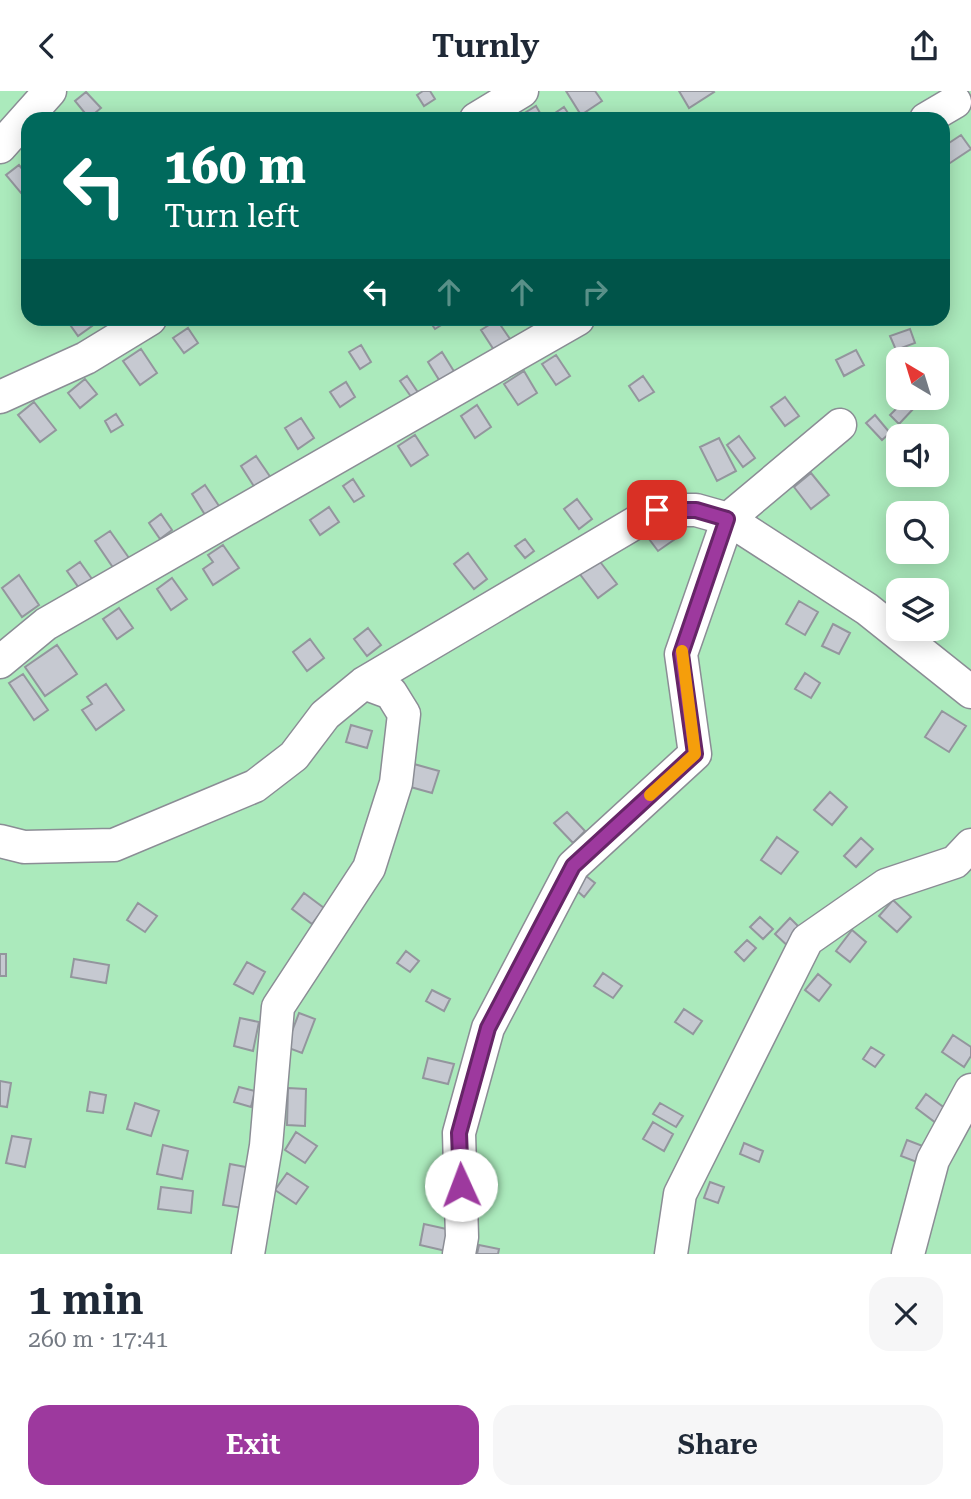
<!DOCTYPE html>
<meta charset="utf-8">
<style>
body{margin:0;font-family:"Roboto Serif",serif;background:#f6f6f7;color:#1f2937;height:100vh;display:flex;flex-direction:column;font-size:26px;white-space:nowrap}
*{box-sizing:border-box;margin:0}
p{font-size:23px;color:#747a83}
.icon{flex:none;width:38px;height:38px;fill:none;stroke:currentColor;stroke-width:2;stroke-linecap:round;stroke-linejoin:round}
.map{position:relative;height:1163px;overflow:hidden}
.sheet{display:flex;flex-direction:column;background:#fff;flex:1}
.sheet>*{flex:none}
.banner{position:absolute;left:21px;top:21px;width:929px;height:214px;border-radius:21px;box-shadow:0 4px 18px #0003;background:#00695c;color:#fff;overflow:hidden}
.needle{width:46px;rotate:322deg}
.controls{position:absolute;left:886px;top:256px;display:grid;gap:14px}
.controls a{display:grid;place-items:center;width:63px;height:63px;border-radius:14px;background:#fff;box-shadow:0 4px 18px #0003;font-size:35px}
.pin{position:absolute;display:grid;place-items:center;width:60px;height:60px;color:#fff;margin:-30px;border-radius:14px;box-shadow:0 4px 10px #0006}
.me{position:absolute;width:77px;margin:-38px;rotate:358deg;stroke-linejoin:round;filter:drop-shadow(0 0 5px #0008)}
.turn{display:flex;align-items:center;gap:24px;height:147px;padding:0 28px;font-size:32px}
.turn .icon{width:91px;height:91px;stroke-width:2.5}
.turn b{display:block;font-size:49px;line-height:60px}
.lanes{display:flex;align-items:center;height:66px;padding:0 28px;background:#0003;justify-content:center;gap:35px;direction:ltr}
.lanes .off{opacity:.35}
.round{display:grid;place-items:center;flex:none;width:74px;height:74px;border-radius:21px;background:#f6f6f7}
.head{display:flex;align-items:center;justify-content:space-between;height:119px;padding:0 28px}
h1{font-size:42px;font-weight:600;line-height:52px}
.cta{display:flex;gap:14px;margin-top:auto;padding:14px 28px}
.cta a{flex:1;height:80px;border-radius:21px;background:#9d399e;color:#fff;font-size:28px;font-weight:600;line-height:80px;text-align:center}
.cta a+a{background:#f6f6f7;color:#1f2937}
header{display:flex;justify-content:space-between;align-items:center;height:91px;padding:0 28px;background:#fff;font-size:32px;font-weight:600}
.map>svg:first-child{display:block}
</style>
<header><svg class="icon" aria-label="back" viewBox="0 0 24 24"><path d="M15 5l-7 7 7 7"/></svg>Turnly<svg class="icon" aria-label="share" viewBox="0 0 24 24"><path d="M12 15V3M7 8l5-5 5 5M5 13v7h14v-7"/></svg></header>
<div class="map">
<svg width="971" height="1163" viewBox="0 0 971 1163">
<rect width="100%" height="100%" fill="#f7f9fe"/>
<!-- green -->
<path fill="#abeabc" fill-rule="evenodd" d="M0 0H971V1163H0ZM28 28H943V228H28ZM898 268H936V306H898ZM898 345H936V383H898ZM898 422H936V460H898ZM898 499H936V537H898Z"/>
<!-- building -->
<path fill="#c6c9d1" stroke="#93969d" stroke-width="2" d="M423 0H430L435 8 424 15 417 4Z
M566 0H595L602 10 581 24Z
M679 0H713L714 1 689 17Z
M86 1 101 17 89 27 75 10Z
M536 15 543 27 519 28 518 26Z
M564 16 572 28H554L552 24Z
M961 44 971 58 947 74 943 69V56Z
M19 74 28 85V97L21 102 6 84Z
M66 228H87L92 235 78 245Z
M428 228H451L435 238Z
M497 229 510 248 494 259 481 239Z
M188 237 198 252 184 262 173 247Z
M910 238 915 252 896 259 890 245Z
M361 254 371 271 360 278 349 261Z
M141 258 157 282 140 294 123 270Z
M856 259 864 274 844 285 836 269Z
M442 261 455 282 441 292 428 271Z
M556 264 570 285 556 294 542 273Z
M524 280 537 302 518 314 504 293Z
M407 285 419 303 412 307 400 290Z
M643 285 654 301 639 310 629 295Z
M85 288 97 303 80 317 68 302Z
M346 291 355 306 340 316 330 301Z
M785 306 799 325 785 335 771 316Z
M906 308 915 316 899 333 890 324Z
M34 311 56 339 40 351 18 324Z
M477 314 491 336 475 347 461 325Z
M116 323 123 334 111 341 105 330Z
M875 324 890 342 882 349 866 332Z
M301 327 314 347 298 358 285 337Z
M415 344 428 364 411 375 398 355Z
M739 345 755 367 743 376 727 354Z
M719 347 736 380 717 390 700 356Z
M256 365 271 387 255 397 241 375Z
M811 382 829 404 811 418 794 396Z
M353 388 364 405 354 411 343 395Z
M205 394 221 418 207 427 192 403Z
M577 408 592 428 579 438 564 418Z
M329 416 339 431 320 444 310 429Z
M161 423 172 439 160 448 149 432Z
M663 426 678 446 658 460 643 440Z
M110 440 129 467 114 478 95 450Z
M525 448 534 460 525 467 515 455Z
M223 454 239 477 213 494 203 478 213 471 208 464Z
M468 462 487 488 474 498 454 473Z
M598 468 617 493 598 507 579 482Z
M80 471 92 488 79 497 67 480Z
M19 484 39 514 22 526 2 497Z
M172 487 187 508 171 519 157 498Z
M799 510 818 521 805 544 786 533Z
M119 517 133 537 117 548 103 528Z
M833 533 850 542 839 563 822 555Z
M368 537 381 554 367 565 354 548Z
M310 548 324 567 307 580 293 561Z
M57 554 77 583 45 605 25 576Z
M805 582 820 592 811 607 795 598Z
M23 583 48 619 34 629 9 592Z
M106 593 124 619 96 639 82 619 92 613 87 606Z
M942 620 966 635 949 661 925 646Z
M351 634 372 640 367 657 346 651Z
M414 673 439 680 432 702 407 695Z
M830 701 847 716 832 734 814 719Z
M567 721 585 740 573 752 554 732Z
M777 746 798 761 781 783 761 769Z
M861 747 873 758 856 776 844 765Z
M586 785 595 792 584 806 575 798Z
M304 802 324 817 312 833 292 818Z
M893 809 911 826 897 841 879 825Z
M138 812 157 825 145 841 127 829Z
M760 826 773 838 763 848 750 836Z
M790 827 806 843 791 858 775 843Z
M852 839 866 851 850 871 836 860Z
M747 849 756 857 744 870 735 861Z
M406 860 419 870 410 881 397 872Z
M0 863H6V885H0Z
M74 868 109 874 106 892 71 886Z
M247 871 265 881 253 903 234 893Z
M603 882 622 895 613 907 594 895Z
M818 883 831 894 819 910 805 899Z
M432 899 450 908 444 920 426 910Z
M684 918 702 930 693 943 675 931Z
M299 922 315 928 302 962 286 956Z
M240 927 259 931 253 960 234 955Z
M953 944 971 956V965L964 976 942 961Z
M871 956 884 964 875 976 863 968Z
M428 967 454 973 448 993 423 987Z
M0 990 11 992 7 1016 0 1015Z
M239 996 255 1000 251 1016 234 1011Z
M288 997 306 998 305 1035 287 1034Z
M90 1001 106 1004 103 1022 87 1020Z
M926 1003 946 1018 936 1032 916 1017Z
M135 1012 159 1020 151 1045 127 1038Z
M660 1012 683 1025 676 1036 653 1023Z
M653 1031 673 1043 664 1060 643 1048Z
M296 1041 317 1055 305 1072 285 1059Z
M12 1045 31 1048 25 1076 6 1072Z
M907 1049 928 1057 922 1073 901 1065Z
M744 1052 763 1060 759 1071 740 1063Z
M163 1054 188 1060 182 1088 157 1083Z
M230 1073 251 1077 243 1117 223 1114Z
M287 1082 308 1096 296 1113 275 1099Z
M710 1091 724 1096 718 1112 704 1107Z
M161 1096 193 1100 191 1122 158 1118Z
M424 1133 451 1139 446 1160 420 1154Z
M479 1154 499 1158 498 1163H477Z"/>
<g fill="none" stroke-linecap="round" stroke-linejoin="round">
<!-- minor casing -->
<g stroke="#8b8d95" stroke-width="35">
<path id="minor" d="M476 28 522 0
M926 28 955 11
M0 56 50 0
M0 306 86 267 150 228
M0 571 46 533 578 228
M0 750 24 756 114 754 255 695 294 665 325 624 364 592 657 419H696L728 428 867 518 971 601
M248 1163 266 1055 278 916 369 777 396 692 404 623 391 602 364 592
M459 1163 462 1146 459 1042 488 937 573 775 695 663 681 563 728 428 840 334
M671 1163 680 1103 807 849 886 794 955 771 971 754
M908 1163 933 1069 971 999"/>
</g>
<!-- minor -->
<use href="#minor" stroke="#fff" stroke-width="32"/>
</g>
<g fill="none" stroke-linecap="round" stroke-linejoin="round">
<!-- route casing -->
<g stroke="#662567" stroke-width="18">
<path id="route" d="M461 1094 459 1042 488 937 573 775 695 663 681 563 727 428 696 419H657"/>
</g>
<!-- route -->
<use href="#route" stroke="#9d399e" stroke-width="12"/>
<!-- slow -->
<path stroke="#f59e0b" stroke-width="12" d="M650 704 695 663 682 560"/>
</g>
</svg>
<div class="controls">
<a><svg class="needle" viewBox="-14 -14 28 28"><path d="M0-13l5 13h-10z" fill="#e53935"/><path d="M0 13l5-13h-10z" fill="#747a83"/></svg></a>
<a><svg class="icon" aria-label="sound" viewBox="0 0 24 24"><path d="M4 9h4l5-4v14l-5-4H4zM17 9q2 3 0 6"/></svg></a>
<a><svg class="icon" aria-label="search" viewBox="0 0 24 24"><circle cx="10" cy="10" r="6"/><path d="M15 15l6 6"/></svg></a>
<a><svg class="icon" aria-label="layers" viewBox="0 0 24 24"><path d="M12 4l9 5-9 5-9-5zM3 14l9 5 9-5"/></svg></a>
</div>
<div class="pin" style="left:657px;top:419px;background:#d93025"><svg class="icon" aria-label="arrive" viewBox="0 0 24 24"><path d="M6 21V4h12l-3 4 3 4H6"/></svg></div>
<svg class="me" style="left:461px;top:1094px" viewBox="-20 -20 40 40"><circle r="19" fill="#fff"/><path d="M0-13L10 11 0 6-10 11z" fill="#9d399e"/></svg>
<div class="banner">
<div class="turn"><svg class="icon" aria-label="left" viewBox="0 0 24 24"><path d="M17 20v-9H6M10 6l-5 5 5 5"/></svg><div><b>160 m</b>Turn left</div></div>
<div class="lanes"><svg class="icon" aria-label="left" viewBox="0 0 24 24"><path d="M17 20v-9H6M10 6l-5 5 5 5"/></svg><svg class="icon off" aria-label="ahead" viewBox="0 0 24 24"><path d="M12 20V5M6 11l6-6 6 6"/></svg><svg class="icon off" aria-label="ahead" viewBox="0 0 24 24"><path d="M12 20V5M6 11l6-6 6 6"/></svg><svg class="icon off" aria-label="right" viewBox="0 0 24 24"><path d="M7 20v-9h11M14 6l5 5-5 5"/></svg></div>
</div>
</div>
<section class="sheet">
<div class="head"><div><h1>1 min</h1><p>260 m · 17:41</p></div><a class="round"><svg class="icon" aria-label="close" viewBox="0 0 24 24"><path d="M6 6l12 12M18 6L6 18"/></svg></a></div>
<div class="cta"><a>Exit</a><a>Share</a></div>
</section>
